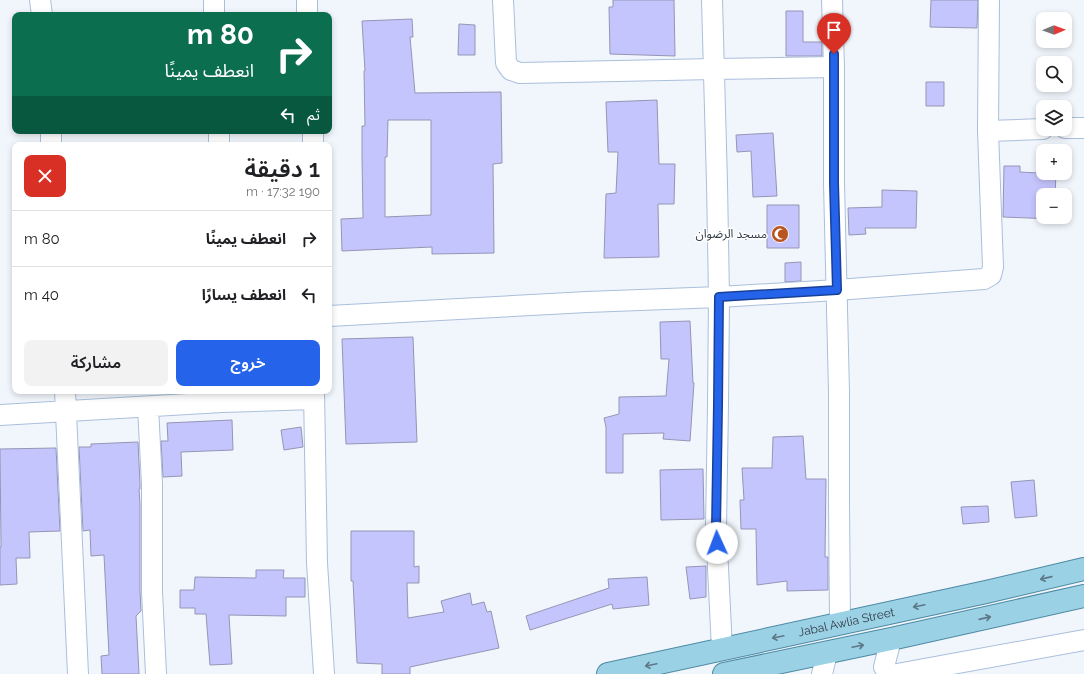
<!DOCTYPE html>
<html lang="ar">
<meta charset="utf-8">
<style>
body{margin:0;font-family:Raleway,"Noto Sans Arabic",sans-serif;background:#f2f2f2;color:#202124;direction:rtl;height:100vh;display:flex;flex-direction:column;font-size:15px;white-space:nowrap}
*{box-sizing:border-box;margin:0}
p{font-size:13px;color:#757577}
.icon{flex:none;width:22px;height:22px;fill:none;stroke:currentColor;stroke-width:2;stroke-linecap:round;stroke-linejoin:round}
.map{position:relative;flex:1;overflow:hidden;direction:ltr}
.sheet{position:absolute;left:12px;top:142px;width:320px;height:252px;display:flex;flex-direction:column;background:#fff;border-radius:8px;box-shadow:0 2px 6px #0003;direction:rtl}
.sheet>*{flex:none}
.banner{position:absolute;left:12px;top:12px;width:320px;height:122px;border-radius:8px;box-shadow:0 2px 6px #0003;direction:rtl;background:#0b6e4f;color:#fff;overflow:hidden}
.needle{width:26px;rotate:89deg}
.controls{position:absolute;left:1036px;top:12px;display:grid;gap:8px}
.controls a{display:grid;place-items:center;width:36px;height:36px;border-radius:8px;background:#fff;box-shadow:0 2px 6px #0003;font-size:20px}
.pin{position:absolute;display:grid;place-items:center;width:34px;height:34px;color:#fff;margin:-41px -17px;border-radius:50% 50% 50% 0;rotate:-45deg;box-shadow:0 0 4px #0007}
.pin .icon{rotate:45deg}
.me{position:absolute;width:44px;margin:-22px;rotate:358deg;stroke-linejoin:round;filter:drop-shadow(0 0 3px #0008)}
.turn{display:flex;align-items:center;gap:14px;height:84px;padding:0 12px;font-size:18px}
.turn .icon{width:52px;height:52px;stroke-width:2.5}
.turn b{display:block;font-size:28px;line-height:34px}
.then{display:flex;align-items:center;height:38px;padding:0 12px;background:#0003;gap:8px;font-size:15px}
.round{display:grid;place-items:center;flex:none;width:42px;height:42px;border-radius:8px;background:#f2f2f2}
.head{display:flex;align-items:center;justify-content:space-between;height:68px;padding:0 12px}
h1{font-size:24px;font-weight:600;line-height:30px}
.cta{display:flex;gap:8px;margin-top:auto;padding:8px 12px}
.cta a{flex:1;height:46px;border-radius:8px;background:#2563eb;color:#fff;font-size:16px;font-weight:600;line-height:46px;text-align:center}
.cta a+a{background:#f2f2f2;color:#202124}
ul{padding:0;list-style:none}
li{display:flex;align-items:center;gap:12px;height:56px;padding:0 12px;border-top:1px solid #e0e0e0}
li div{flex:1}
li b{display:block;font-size:15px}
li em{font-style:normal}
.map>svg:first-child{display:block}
</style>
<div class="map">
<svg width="1084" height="674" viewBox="0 0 1084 674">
<rect width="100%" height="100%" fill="#f1f6fc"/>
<!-- building -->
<path fill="#c5c5fe" stroke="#9595b5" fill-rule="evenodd" d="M613 0H674L675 56 610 54 609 7H613Z
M931 0H978L977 28 930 27Z
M786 11H803V42H822V56H786Z
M412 19 413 37H410L415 93 501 92 502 163 493 164 494 253 432 254V247L342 251 341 219 363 218 362 156V126H365L364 71H365L362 21ZM388 120H431V215L385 217V157H387Z
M459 24 475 25V55H458Z
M926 82H944V106H926Z
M657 100 659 164H675L674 204H658L659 257 604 258 606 194 616 193 618 152H608L606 102Z
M773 133 777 196 753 197 751 151 737 152 736 135Z
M1004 166H1020V172L1056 174 1055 195H1043V217H1054V219L1003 217Z
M882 190 917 191 916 228H865L866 234 849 235 848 208 882 207Z
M767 205H799V248H767Z
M801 262V281L785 282V263Z
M690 321 693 383H694L690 441 663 439 664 433 623 434V473H606V427L604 418 619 414V397L666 396 669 359H661L660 322Z
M413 337 417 442 346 444 342 339Z
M232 420 233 450 181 452 182 476 163 477 161 441H168L167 423Z
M301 427 303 447 284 450 281 430Z
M803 436 806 479H826L825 557H828V590L787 591V581L757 585 756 529H741L740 500H744L742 468H772L773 437Z
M138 442 140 484V489H139L140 504V591L141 611 136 616 139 674H102L101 656 109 655 104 555 91 556 90 530 83 531 79 447H91V444Z
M56 448 60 531 29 532 30 558H16L17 584 0 585V547H1L0 449Z
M703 469 704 519 661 520 660 470Z
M1034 480 1037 516 1015 518 1011 482Z
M988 506 989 522 963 524 961 507Z
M351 531H414V567L419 566V583H407L408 618 444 612 441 601 470 593 472 605 484 602 487 612 491 611 499 648 410 667V674H382V664L357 663 353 581H351Z
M706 566V597L690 599 686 567Z
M256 570H284L283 578H305V597H286V616L229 615 232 664 210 665 206 614H195V608H180V590H194L195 577 256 578Z
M647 577 649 605 613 609 612 604 530 630 526 616 609 588 608 579Z"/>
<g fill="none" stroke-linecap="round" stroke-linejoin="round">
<!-- minor casing -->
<g stroke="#aabfdc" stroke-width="22">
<path id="minor" d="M40 0 42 15
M214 0V15
M307 0V15
M503 0 506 63 511 70 520 73 714 69 834 67
M712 0 717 183 719 297 718 405 716 528 722 649
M832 0 834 67V183L839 392V501L840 623
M1065 128H1084
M51 131V145
M219 131V145
M313 131V145
M988 131 1043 129
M329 316 587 302 719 297 837 290 984 279 991 275 993 267 988 131 989 0
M65 391 78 674
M314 391 317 563 324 674
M148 407 152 484V591L156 674
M0 415 222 402 314 399
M891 639 884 667 891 674
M822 674 827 653
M897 674 1084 640"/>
</g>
<!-- primary casing -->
<g stroke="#4c89a3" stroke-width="24">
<g id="primary">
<path id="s1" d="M608 674 986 592 1084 569"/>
<path d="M724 674 891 639 1084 596"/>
</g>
</g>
<!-- minor -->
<use href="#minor" stroke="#fff" stroke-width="20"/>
<!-- primary -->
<use href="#primary" stroke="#9bd1e5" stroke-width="22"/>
</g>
<!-- one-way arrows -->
<defs><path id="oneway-shaft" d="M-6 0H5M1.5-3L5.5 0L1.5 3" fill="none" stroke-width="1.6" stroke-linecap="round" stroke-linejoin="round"/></defs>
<g stroke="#5d7886">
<use href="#oneway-shaft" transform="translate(1046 578) rotate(167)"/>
<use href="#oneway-shaft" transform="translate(919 606) rotate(168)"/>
<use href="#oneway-shaft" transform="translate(985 618) rotate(-13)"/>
<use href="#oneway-shaft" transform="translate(778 637) rotate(168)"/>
<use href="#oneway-shaft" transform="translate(858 646) rotate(-12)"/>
<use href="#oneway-shaft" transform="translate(651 665) rotate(168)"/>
</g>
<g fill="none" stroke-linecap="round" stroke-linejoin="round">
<!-- route casing -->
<g stroke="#184099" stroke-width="10">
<path id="route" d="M717 543 716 528 718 405 719 297 837 290 834 183V54"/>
</g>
<!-- route -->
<use href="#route" stroke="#2563eb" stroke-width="7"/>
</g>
<!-- icons -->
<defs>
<g id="mosque-disc" transform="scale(0.9)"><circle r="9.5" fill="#b95521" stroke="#fff"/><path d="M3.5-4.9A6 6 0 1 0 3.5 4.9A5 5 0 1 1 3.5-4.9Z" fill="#fff"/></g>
</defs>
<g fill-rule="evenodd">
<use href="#mosque-disc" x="780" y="234"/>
</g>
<g text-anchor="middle" stroke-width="3" stroke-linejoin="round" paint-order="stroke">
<!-- poi labels -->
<g font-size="12" fill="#333c47" stroke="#fff" text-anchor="end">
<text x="767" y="238">مسجد الرضوان</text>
</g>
<!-- street labels -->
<g font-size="12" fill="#333c47" stroke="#fff">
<text dy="4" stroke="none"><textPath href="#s1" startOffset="244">Jabal Awlia Street</textPath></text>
</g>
</g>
</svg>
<div class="controls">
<a><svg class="needle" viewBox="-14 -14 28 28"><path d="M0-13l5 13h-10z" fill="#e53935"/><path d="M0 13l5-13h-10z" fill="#757577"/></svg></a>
<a><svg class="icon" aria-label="search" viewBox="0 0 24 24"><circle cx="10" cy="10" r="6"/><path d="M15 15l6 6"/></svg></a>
<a><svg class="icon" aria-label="layers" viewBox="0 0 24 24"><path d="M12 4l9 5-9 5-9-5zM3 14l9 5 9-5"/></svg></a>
<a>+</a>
<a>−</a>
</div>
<div class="pin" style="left:834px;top:54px;background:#d93025"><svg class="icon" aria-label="arrive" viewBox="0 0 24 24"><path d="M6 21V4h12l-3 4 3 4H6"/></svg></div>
<svg class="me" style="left:717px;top:543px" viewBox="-20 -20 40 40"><circle r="19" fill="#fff"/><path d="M0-13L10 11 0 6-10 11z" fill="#2563eb"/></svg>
<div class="banner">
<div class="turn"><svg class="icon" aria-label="right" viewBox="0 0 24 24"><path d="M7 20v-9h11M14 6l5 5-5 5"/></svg><div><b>80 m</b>انعطف يمينًا</div></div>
<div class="then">ثم<svg class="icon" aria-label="left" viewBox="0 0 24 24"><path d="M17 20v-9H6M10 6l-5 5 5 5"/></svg></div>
</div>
<section class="sheet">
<div class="head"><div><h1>1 دقيقة</h1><p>190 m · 17:32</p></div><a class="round" style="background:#d93025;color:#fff"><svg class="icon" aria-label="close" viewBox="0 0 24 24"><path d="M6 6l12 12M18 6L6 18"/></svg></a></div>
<ul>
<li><svg class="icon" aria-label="right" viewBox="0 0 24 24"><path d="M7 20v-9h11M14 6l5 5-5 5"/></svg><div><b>انعطف يمينًا</b></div><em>80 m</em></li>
<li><svg class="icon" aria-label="left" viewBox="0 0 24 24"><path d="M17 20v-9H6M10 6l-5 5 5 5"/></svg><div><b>انعطف يسارًا</b></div><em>40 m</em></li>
</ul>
<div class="cta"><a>خروج</a><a>مشاركة</a></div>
</section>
</div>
